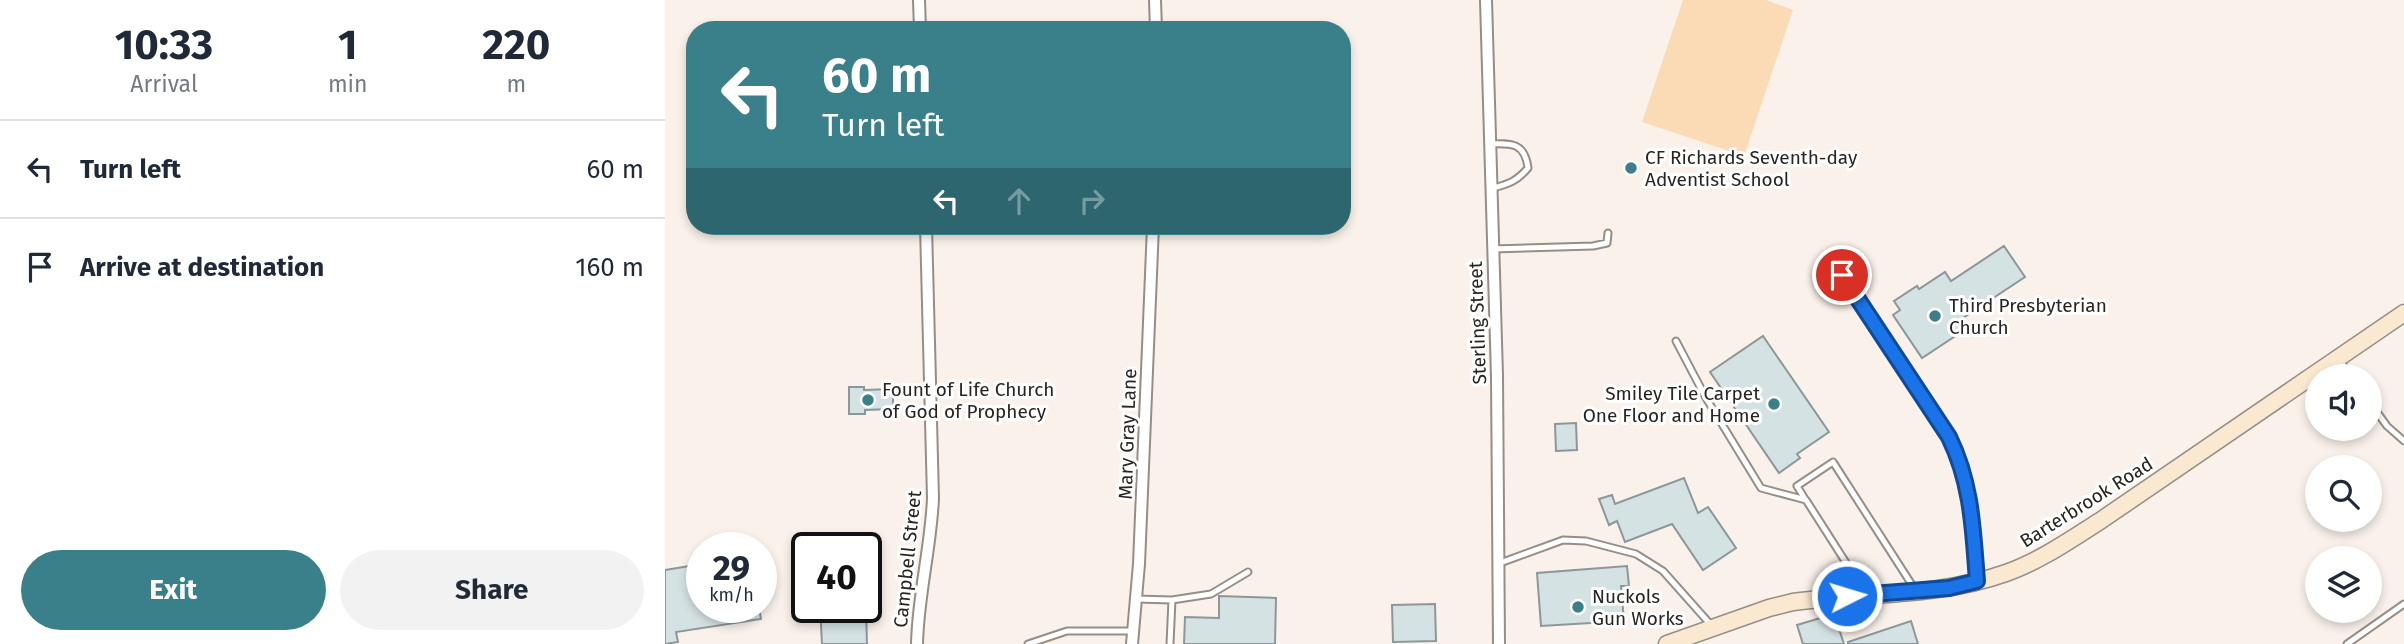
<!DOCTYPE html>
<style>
body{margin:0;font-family:"Fira Sans",sans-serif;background:#f2f2f3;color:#1f2937;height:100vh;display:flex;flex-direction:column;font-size:26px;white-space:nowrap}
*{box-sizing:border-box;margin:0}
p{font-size:23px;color:#747a83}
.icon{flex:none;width:38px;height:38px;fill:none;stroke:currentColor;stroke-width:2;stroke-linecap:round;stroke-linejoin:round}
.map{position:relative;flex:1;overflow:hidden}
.panel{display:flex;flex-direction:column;background:#fff;width:665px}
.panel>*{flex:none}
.top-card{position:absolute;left:21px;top:21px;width:665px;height:214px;border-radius:28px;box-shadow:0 4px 10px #0003;background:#39808a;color:#fff;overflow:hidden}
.tools{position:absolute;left:1640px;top:364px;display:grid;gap:14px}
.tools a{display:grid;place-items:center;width:77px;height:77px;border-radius:50%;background:#fff;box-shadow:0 4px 10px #0003;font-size:35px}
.speed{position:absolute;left:21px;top:532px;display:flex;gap:14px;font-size:35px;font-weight:700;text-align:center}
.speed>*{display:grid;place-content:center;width:91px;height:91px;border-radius:50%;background:#fff;box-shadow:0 4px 10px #0003;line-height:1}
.speed small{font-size:18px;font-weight:400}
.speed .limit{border:4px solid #111;border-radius:10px;background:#fff;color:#111}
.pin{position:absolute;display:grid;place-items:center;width:60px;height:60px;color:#fff;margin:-30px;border:4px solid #fff;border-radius:50%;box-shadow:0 2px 7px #0007}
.me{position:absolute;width:77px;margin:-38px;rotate:85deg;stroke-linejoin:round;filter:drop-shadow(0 0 5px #0008)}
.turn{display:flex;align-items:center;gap:24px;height:147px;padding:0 21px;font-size:32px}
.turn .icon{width:91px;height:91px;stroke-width:2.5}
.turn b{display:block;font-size:49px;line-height:60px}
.lanes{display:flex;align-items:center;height:66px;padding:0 21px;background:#0003;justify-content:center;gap:35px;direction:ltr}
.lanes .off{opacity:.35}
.eta{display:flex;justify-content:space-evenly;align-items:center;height:119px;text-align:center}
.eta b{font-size:42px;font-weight:700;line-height:49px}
.cta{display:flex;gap:14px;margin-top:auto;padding:14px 21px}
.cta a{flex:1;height:80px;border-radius:42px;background:#39808a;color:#fff;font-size:28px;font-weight:700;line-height:80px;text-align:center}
.cta a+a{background:#f2f2f3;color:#1f2937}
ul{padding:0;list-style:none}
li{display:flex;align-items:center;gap:21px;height:98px;padding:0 21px;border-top:2px solid #e0e1e3}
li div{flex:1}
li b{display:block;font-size:26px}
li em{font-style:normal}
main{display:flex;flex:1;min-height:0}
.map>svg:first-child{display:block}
</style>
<main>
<section class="panel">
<div class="eta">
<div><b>10:33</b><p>Arrival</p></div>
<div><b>1</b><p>min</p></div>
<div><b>220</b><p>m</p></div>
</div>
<ul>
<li><svg class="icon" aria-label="left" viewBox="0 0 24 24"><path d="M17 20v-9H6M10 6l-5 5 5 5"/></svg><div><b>Turn left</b></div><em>60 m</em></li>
<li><svg class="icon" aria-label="arrive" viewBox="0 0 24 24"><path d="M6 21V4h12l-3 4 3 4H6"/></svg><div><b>Arrive at destination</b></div><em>160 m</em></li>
</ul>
<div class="cta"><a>Exit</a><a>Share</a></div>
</section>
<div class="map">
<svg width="1739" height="644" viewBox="0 0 1739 644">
<rect width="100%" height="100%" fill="#faf2ea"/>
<!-- green -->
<path fill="#fbdbb6" d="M1018 0H1101L1128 10 1079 156 977 122Z"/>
<!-- building -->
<path fill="#d5e2e4" stroke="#8b9799" stroke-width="2" d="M1339 246 1360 277 1298 318 1304 327 1257 358 1228 315 1235 310 1229 301 1252 286 1254 289 1280 272 1286 281Z
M1098 336 1164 432 1132 454 1135 458 1114 473 1045 372Z
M184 387H199V390L228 389V409L200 410V414H184Z
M911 423 912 450 891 451 890 424Z
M1019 478 1033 513 1043 507 1071 548 1038 570 1007 524 960 542 952 521 944 525 934 499 947 495 950 504Z
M37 564V607H94L96 619 11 632 13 642 0 644V570Z
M962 566 964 586H956L959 621 876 626 872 573Z
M554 596 611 598 610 644H519L520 617 554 618Z
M770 604 771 641 728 642 727 605Z
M155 607H201L202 644H157Z
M1169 614 1179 644H1138L1132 625Z
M1246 621 1253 644H1183V642Z"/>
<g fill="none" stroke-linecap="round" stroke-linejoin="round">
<!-- lane casing -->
<g stroke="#958e86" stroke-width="9">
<path id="lane" d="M825 144C847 143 860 143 863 168 852 181 844 184 828 188
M827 249 928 246 942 243 943 233
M1177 275 1284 437C1306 483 1308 527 1312 578
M1011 341 1041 398 1096 488 1141 500 1201 594
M1675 361 1686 376
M1704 401 1722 426 1739 441
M1140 499 1132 486 1168 462 1249 588
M835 563 898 540 921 541 971 554 998 571 1046 625
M471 599 507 600 505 644
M507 600 546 594 583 572
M363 644 402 631H468
M1682 644 1739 604"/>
</g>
<!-- street casing -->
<g stroke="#958e86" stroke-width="14">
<path id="street" d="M254 0 255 30
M490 0 491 30
M821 0 832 376 834 644
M252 644C253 595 266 547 268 498L261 226
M467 644 474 564 488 226"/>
</g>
<!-- secondary casing -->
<g stroke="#958e86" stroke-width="19">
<path id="secondary" d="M1002 644 1104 608 1128 602C1198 593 1274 597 1341 573 1375 561 1405 540 1435 521L1739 313"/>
</g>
<!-- lane -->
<use href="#lane" stroke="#fff" stroke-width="5"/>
<!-- street -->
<use href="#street" stroke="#fff" stroke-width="10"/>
<!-- secondary -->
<use href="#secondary" stroke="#fae8d1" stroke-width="16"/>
</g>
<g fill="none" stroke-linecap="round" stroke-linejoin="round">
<!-- route casing -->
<g stroke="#114b97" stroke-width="18">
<path id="route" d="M1177 275 1284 437C1307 484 1308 530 1312 581L1284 588 1182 596"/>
</g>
<!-- route -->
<use href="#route" stroke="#1a73e8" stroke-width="12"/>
</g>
<!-- markers -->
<g fill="#39808a" stroke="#fff" stroke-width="2.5">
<circle cx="966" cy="168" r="7"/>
<circle cx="1270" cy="316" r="7"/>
<circle cx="203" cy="400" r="7"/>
<circle cx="1109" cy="404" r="7"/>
<circle cx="913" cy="607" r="7"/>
</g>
<g text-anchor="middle" stroke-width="6" stroke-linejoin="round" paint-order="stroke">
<!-- poi labels -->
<g font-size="19" fill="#272421" stroke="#fff" text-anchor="start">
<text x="980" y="164">CF Richards Seventh-day<tspan x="980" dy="22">Adventist School</tspan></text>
<text x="1284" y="312">Third Presbyterian<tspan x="1284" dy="22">Church</tspan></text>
<text x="217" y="396">Fount of Life Church<tspan x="217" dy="22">of God of Prophecy</tspan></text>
<text x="1095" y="400" text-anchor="end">Smiley Tile Carpet<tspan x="1095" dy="22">One Floor and Home</tspan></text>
<text x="927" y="603">Nuckols<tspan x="927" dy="22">Gun Works</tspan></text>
</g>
<!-- street labels -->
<g font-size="19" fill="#272421" stroke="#fff">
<text transform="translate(812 323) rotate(-92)" y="7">Sterling Street</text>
<text transform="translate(462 434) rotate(-88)" y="7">Mary Gray Lane</text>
<text transform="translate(1421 502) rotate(-32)" y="7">Barterbrook Road</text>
<text transform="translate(242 559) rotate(-84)" y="7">Campbell Street</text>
</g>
</g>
</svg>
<div class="tools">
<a><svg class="icon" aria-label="sound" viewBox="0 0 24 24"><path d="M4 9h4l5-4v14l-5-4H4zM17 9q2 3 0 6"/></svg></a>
<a><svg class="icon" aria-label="search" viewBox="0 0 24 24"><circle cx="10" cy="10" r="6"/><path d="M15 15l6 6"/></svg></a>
<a><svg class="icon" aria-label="layers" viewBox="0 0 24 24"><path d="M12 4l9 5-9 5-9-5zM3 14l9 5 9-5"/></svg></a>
</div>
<div class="speed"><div>29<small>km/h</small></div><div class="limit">40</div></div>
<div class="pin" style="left:1177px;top:275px;background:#d93025"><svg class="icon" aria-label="arrive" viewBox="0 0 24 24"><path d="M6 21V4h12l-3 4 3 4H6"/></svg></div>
<svg class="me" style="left:1182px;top:596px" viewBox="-20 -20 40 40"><circle r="17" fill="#1a73e8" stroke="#fff" stroke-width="3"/><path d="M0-11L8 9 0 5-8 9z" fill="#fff"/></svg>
<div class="top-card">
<div class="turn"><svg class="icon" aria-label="left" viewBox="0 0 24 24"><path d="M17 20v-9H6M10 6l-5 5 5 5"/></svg><div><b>60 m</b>Turn left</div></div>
<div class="lanes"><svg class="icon" aria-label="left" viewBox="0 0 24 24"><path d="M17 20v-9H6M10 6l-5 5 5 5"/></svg><svg class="icon off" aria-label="ahead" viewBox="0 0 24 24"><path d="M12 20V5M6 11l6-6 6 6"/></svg><svg class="icon off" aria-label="right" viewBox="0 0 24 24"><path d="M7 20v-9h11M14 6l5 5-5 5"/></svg></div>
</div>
</div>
</main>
